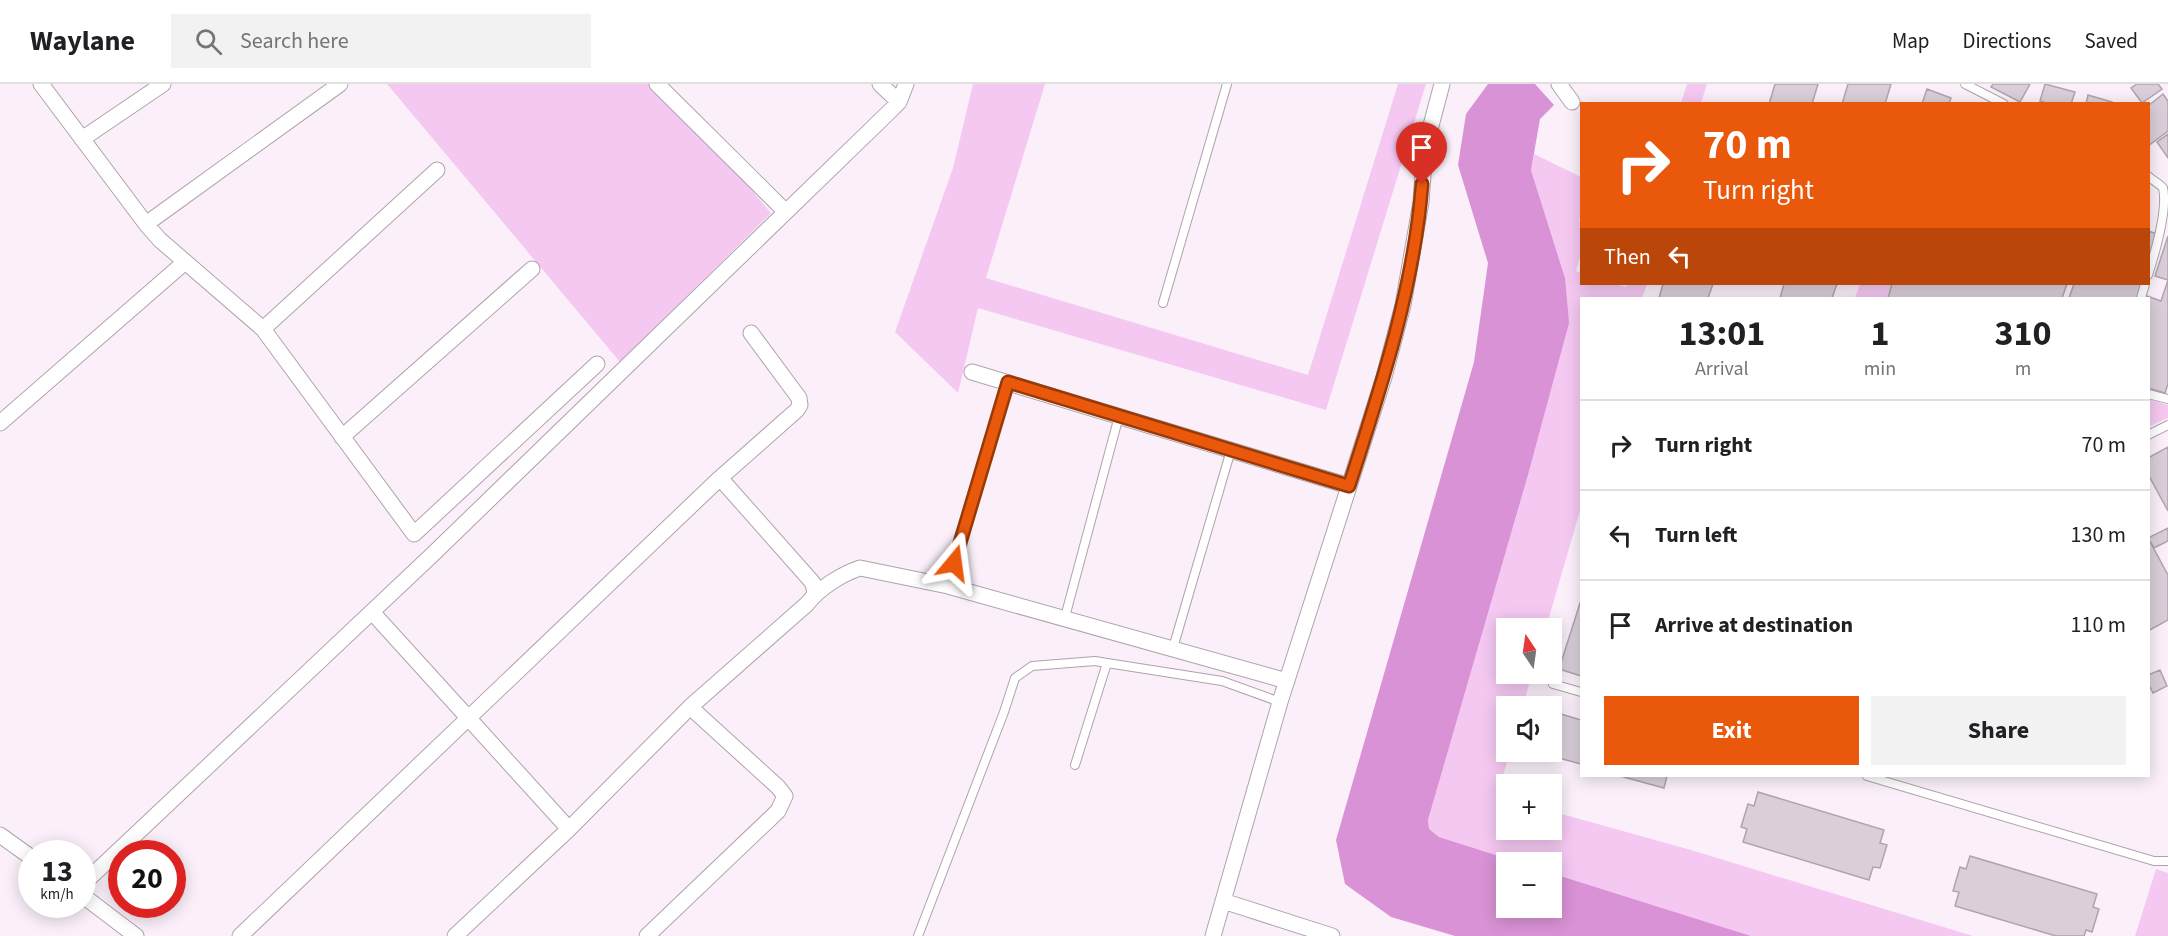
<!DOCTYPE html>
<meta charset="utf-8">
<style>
body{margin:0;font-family:"Source Sans 3",sans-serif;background:#f2f2f2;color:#202124;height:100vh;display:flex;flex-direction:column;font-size:22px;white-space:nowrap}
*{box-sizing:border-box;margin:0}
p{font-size:20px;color:#757577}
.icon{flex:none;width:33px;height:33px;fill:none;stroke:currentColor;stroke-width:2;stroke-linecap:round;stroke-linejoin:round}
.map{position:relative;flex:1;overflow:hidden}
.side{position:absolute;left:1580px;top:213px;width:570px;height:480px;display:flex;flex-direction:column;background:#fff;border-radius:0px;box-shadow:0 3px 15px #0003}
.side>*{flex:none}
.guide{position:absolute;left:1580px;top:18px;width:570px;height:183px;border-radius:0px;box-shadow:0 3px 15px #0003;background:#ea580c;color:#fff;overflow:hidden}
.needle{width:39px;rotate:347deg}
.buttons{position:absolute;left:1496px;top:534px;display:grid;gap:12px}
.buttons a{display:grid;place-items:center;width:66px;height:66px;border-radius:0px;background:#fff;box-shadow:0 3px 15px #0003;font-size:30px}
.speed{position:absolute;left:18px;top:756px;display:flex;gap:12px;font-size:30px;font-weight:700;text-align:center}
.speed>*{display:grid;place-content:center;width:78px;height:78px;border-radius:50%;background:#fff;box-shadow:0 3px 15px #0003;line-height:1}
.speed small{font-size:15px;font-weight:400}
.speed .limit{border:9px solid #d22;background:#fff;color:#111}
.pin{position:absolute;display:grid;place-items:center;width:51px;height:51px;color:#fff;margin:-62px -26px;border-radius:50% 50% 50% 0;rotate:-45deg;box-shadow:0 0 6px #0007}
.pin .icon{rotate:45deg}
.me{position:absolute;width:66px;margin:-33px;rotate:16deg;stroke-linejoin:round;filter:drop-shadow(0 0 4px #0008)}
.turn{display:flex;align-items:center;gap:21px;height:126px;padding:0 24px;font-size:27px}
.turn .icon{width:78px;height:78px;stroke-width:2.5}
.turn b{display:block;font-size:42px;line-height:51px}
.then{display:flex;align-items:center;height:57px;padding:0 24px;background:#0003;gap:12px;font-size:22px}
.eta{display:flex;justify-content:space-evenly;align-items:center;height:102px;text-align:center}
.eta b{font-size:36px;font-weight:700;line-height:42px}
.primary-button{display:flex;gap:12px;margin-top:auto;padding:12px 24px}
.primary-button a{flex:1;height:69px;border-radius:0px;background:#ea580c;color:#fff;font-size:24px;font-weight:700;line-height:69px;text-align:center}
.primary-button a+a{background:#f2f2f2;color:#202124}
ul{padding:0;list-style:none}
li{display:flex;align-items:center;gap:18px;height:90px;padding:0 24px;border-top:2px solid #e0e0e0}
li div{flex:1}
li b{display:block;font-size:22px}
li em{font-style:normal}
header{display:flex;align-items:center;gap:36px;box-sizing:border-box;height:84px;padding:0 30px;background:#fff;border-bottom:2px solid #e0e0e0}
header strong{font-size:28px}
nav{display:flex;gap:33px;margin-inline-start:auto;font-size:21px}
.search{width:420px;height:54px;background:#f2f2f2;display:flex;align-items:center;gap:15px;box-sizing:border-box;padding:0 21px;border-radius:0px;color:#757577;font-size:22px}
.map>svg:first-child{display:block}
</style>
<header>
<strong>Waylane</strong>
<div class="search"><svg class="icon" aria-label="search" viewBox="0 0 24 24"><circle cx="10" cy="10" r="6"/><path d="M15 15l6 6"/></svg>Search here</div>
<nav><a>Map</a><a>Directions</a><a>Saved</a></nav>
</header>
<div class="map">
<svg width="2168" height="852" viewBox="0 0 2168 852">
<rect width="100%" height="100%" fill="#fbf0fa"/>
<!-- green -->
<path fill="#f5c8f2" d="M387 0H661L771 129 620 278Z
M973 0H1045L986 194 1308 291 1398 0H1426L1326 326 978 224 958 309 895 248 953 84Z
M1687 0H1707L1701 19H1681Z
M1534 70 1581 93V128L1579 138 1581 139V169L1576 187 1581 189V200H1615L1626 203 1628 200H1647L1642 214H1581V423L1546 544H1506V590H1532L1523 622H1506V668H1510L1497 712 1506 715V746H1551V727L1691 766 1973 852H1751L1551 789V778H1518L1439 753 1429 745 1428 736 1526 398 1565 194 1531 86Z
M1860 200H1901L1898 214H1855Z
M2148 315 2168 321V334L2148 343Z
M2156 785 2168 789V852H2135Z"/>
<!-- water -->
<path fill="#d992d5" d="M1488 0H1535L1554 21 1540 35 1531 86 1565 194 1569 239 1526 398 1428 736 1429 745 1439 753 1518 778H1506V824H1551V789L1751 852H1455L1391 833 1345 800 1336 756 1474 278 1488 179 1458 81 1466 30Z"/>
<!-- building -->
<path fill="#dacfd9" stroke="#afa4ae" stroke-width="1.5" d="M1775 0H1818L1812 20H1769Z
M1848 0H1891L1885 20H1842Z
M1993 0H2030L2020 18 1991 3Z
M2045 0 2075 8 2071 20H2049L2040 17Z
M2137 0H2158L2162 5 2142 19 2131 4Z
M1927 5 1951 14 1949 20H1922Z
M2163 10 2168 17V47L2148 62V22Z
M2088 11 2112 18 2111 20H2086Z
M2168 50V74L2157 58Z
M2148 147 2161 151 2148 188Z
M2168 152V300L2165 309 2148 304V214H2143L2144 211 2161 217 2168 196 2155 192Z
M1663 200H1713L1708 214H1659Z
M1784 200H1837L1832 214H1780Z
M1892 200H2067L2062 214H1888Z
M2074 200H2144L2139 214H2069Z
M2168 363V427L2148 390V374Z
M2168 444V457L2154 464 2148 454Z
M2148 454 2168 491V536L2148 547Z
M1581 516V592L1559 585Z
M2160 586 2167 602 2153 609 2148 599V591Z
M1551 627 1581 636V680L1537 668H1551Z
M1620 692H1667L1664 704Z
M1758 708 1884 746 1880 759 1887 761 1880 784 1873 783 1869 796 1743 758 1747 745 1741 743 1748 720 1754 722Z
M1970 772 2097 810 2093 823 2099 825 2092 848 2086 846 2084 852H2056L1955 822 1959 808 1953 807 1960 783 1966 785Z"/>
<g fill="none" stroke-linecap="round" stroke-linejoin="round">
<!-- service casing -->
<g stroke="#aea3ad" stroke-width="10">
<path id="service" d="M1965 0 2004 20
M2148 92C2152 96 2160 100 2163 104 2168 126 2155 169 2148 191
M2141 214 2145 200
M1163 219 1227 0
M2148 310 2168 315
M2148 351 2168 341
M948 502 1008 298
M1065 533 1119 332
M1173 564 1231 366
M1553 600 1581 608
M1075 681 1107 579
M1867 692 2154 777H2168
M918 852 1004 628 1015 594 1032 582 1095 577 1107 579 1222 597 1280 618"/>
</g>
<!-- minor casing -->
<g stroke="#aea3ad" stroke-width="17">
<path id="minor" d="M41 0 146 140 160 156 263 245 414 450 597 280
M657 0 786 128
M880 0 899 18
M1559 0 1572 18
M82 55 163 0
M146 140 340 0
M263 245 437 86
M972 288 1349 402
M0 339 185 178
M342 353 532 185
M720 394 813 499 815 510
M372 528 569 745
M0 751 32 774
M82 801 432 471 888 29 899 18 906 0
M82 811 136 852
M1223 817 1332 852
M240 852 720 394 797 326 800 321 799 314 751 249
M455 852 569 745 690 623 807 520C819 504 842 490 860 484L948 502 1287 597
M647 852 778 727 785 712 778 703 690 623
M1213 852 1280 618 1384 293 1403 221 1421 118 1425 64 1442 0"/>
</g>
<!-- service -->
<use href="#service" stroke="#fff" stroke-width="8"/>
<!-- minor -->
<use href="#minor" stroke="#fff" stroke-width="15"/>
</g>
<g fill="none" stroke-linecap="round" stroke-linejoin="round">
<!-- route casing -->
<g stroke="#983908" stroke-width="15">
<path id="route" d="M954 479 1008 298 1349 402C1381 303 1414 204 1422 100"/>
</g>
<!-- route -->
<use href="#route" stroke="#ea580c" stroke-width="10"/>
</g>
</svg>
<div class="buttons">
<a><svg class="needle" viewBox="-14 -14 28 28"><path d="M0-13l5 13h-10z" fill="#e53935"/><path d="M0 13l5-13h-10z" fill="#757577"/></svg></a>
<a><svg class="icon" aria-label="sound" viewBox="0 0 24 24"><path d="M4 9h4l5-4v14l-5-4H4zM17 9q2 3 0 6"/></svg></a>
<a>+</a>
<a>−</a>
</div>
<div class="speed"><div>13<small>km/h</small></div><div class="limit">20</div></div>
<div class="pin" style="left:1422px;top:100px;background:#d93025"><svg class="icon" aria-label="arrive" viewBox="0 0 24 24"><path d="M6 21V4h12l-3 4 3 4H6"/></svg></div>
<svg class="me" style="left:954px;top:479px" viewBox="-20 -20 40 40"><path d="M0-17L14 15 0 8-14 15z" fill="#ea580c" stroke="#fff" stroke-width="4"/></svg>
<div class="guide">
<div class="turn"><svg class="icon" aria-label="right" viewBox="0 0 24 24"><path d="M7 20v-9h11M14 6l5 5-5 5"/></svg><div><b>70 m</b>Turn right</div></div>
<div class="then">Then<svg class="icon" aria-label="left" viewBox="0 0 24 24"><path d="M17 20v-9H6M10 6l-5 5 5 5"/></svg></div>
</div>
<section class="side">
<div class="eta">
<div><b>13:01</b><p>Arrival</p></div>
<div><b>1</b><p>min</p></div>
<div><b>310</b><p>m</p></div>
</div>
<ul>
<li><svg class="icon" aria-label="right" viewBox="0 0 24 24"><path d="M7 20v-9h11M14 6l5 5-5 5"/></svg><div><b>Turn right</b></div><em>70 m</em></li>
<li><svg class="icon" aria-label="left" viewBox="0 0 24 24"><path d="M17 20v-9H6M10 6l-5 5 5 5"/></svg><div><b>Turn left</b></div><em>130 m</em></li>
<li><svg class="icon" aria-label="arrive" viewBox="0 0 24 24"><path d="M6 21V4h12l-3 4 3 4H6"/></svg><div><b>Arrive at destination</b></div><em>110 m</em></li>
</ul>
<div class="primary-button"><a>Exit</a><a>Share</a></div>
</section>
</div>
